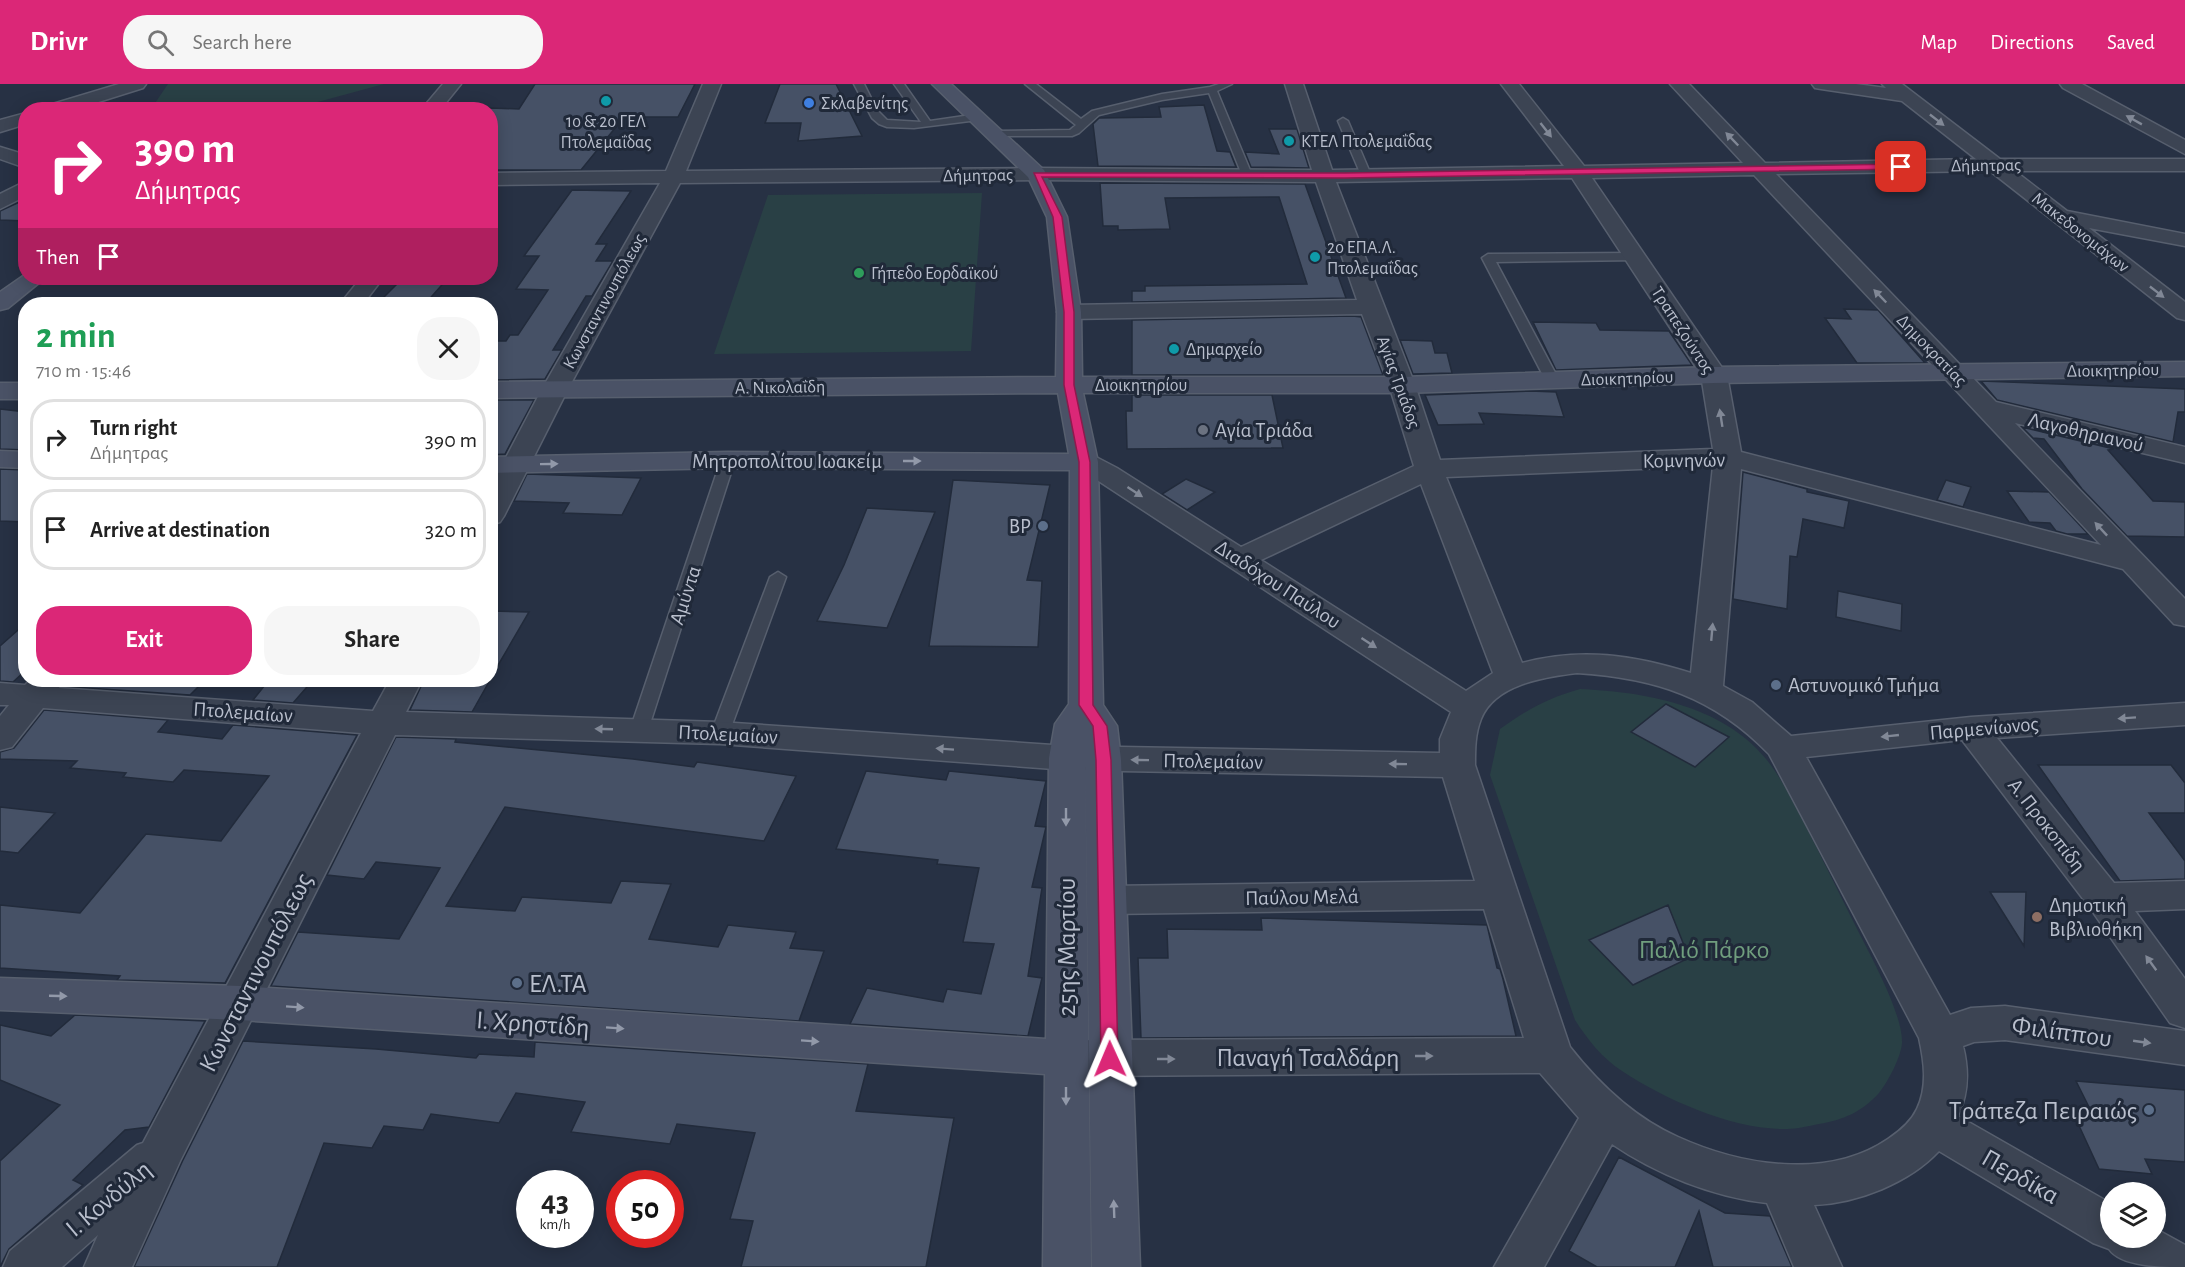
<!DOCTYPE html>
<meta charset="utf-8">
<style>
body{margin:0;font-family:"Alegreya Sans",sans-serif;background:#f6f6f6;color:#222;height:100vh;display:flex;flex-direction:column;font-size:22px;white-space:nowrap}
*{box-sizing:border-box;margin:0}
p{font-size:20px;color:#767676}
.icon{flex:none;width:33px;height:33px;fill:none;stroke:currentColor;stroke-width:2;stroke-linecap:round;stroke-linejoin:round}
.map{position:relative;flex:1;overflow:hidden}
.details{position:absolute;left:18px;top:213px;width:480px;height:390px;display:flex;flex-direction:column;background:#fff;border-radius:24px;box-shadow:0 3px 15px #0003}
.details>*{flex:none}
.banner{position:absolute;left:18px;top:18px;width:480px;height:183px;border-radius:24px;box-shadow:0 3px 15px #0003;background:#db2777;color:#fff;overflow:hidden}
.fabs{position:absolute;left:2100px;top:1098px;display:grid;gap:12px}
.fabs a{display:grid;place-items:center;width:66px;height:66px;border-radius:50%;background:#fff;box-shadow:0 3px 15px #0003;font-size:30px}
.speed{position:absolute;left:516px;top:1086px;display:flex;gap:12px;font-size:30px;font-weight:700;text-align:center}
.speed>*{display:grid;place-content:center;width:78px;height:78px;border-radius:50%;background:#fff;box-shadow:0 3px 15px #0003;line-height:1}
.speed small{font-size:15px;font-weight:400}
.speed .limit{border:9px solid #d22;background:#fff;color:#111}
.pin{position:absolute;display:grid;place-items:center;width:51px;height:51px;color:#fff;margin:-26px;border-radius:12px;box-shadow:0 3px 9px #0006}
.me{position:absolute;width:66px;margin:-33px;rotate:359deg;stroke-linejoin:round;filter:drop-shadow(0 0 4px #0008)}
.turn{display:flex;align-items:center;gap:21px;height:126px;padding:0 18px;font-size:27px}
.turn .icon{width:78px;height:78px;stroke-width:2.5}
.turn b{display:block;font-size:42px;line-height:51px}
.then{display:flex;align-items:center;height:57px;padding:0 18px;background:#0003;gap:12px;font-size:22px}
.round{display:grid;place-items:center;flex:none;width:63px;height:63px;border-radius:24px;background:#f6f6f6}
.headline{display:flex;align-items:center;justify-content:space-between;height:102px;padding:0 18px}
h1{font-size:36px;font-weight:700;line-height:45px;color:#1e9e55}
.cta{display:flex;gap:12px;margin-top:auto;padding:12px 18px}
.cta a{flex:1;height:69px;border-radius:24px;background:#db2777;color:#fff;font-size:24px;font-weight:700;line-height:69px;text-align:center}
.cta a+a{background:#f6f6f6;color:#222}
ul{padding:0;list-style:none}
li{display:flex;align-items:center;gap:18px;height:81px;margin:0 12px 9px;padding:0 6px;border:3px solid #e0e0e0;border-radius:24px}
li div{flex:1}
li b{display:block;font-size:22px}
li em{font-style:normal}
header{display:flex;align-items:center;gap:36px;box-sizing:border-box;height:84px;padding:0 30px;background:#db2777;color:#fff}
header strong{font-size:28px}
nav{display:flex;gap:33px;margin-inline-start:auto;font-size:21px}
.search{width:420px;height:54px;background:#f6f6f6;display:flex;align-items:center;gap:15px;box-sizing:border-box;padding:0 21px;border-radius:24px;color:#767676;font-size:22px}
.map>svg:first-child{display:block}
</style>
<header>
<strong>Drivr</strong>
<div class="search"><svg class="icon" aria-label="search" viewBox="0 0 24 24"><circle cx="10" cy="10" r="6"/><path d="M15 15l6 6"/></svg>Search here</div>
<nav><a>Map</a><a>Directions</a><a>Saved</a></nav>
</header>
<div class="map">
<svg width="2185" height="1183" viewBox="0 0 2185 1183">
<rect width="100%" height="100%" fill="#273144"/>
<!-- green -->
<path fill="#294045" d="M168 0H384L292 25H151Z
M982 109 971 267 714 270 768 111Z
M1580 605C1645 608 1722 621 1766 675 1782 694 1792 717 1804 739 1821 772 1837 805 1854 839 1868 867 1903 929 1902 959 1901 973 1888 998 1879 1009 1862 1028 1843 1036 1819 1040 1808 1042 1797 1045 1787 1045 1733 1046 1666 1016 1622 987 1602 974 1588 956 1575 936L1490 691 1500 645C1528 625 1548 614 1580 605Z"/>
<!-- building -->
<path fill="#465166" stroke="#222b3b" stroke-width="1.5" d="M535 0H695L678 33H624L581 86H490V24L519 25Z
M780 0H836L862 52 798 57 801 39H765Z
M1204 21 1217 67 1230 68 1236 83 1098 82 1093 40 1099 34 1161 33 1159 23Z
M1269 45H1297L1309 84 1251 83 1245 68 1279 70Z
M1100 99 1305 100 1346 214 1132 218V207H1145V202L1307 200 1279 113 1165 114 1170 145 1118 146V142H1103Z
M572 106 631 107 596 160H607L596 177H613L592 212H586L553 266H562L545 295 490 296V257H506L510 251H518L548 206 516 205 539 172H524Z
M26 115V137L0 136V127Z
M403 194H448L425 220H377Z
M1844 225 1878 226 1925 279H1857L1825 234 1851 235Z
M1353 232 1361 233 1383 291H1132V236Z
M1533 238 1596 239 1600 246 1669 247 1692 281 1556 286Z
M1400 256 1432 257 1435 269H1447L1452 289 1413 290Z
M1981 297 2185 305V328H2178L2173 358 1997 316Z
M1530 307 1556 308 1564 333 1479 329 1484 340 1438 341 1425 311Z
M1132 311H1272L1283 364 1127 365 1126 327H1132Z
M490 316H534L505 370 490 371Z
M0 325 26 328V366L0 365Z
M2022 343 2114 365 2108 366 2153 417 2185 418V453L2127 452 2082 405 2044 355 2033 354Z
M0 385 26 386V438L0 437Z
M1743 388 1807 405V408L1849 417 1844 444 1803 435 1797 473 1790 472 1787 525 1733 515Z
M527 390 641 394 622 431 563 429 569 419 514 417Z
M1186 395 1215 408 1187 426 1162 410Z
M953 396 1050 401 1027 496 1042 497 1038 563 929 562Z
M1946 396 1971 403 1963 423 1937 416Z
M2007 407 2049 408 2088 450H2067L2056 447 2050 439 2029 438Z
M867 424 935 428 887 544 817 537 844 481Z
M1838 507 1902 520 1901 547 1836 533Z
M490 527 529 528 490 595Z
M26 539V586L13 598 0 597V562Z
M79 596H205L190 611 73 603Z
M269 596H313L293 619 253 616Z
M424 596H490L472 628 410 626Z
M1666 620 1729 653 1695 683 1631 648Z
M44 626 168 636 158 648 222 655 233 641 357 651 225 899 117 896 120 892 0 884V821L80 829 146 750 221 757 269 692 184 686 173 698 123 693 126 689 70 684 77 677 0 675V668L14 664Z
M396 653 456 655 455 658 633 675 694 683 697 678 796 692 764 757 505 723 446 822 515 827 522 813 611 819 621 797 671 800 649 855 718 863 728 841 796 848 790 864 824 867 799 937 271 902 298 848 399 855 440 784 376 778 364 795 327 791Z
M2038 681H2171L2185 699V729H2149L2185 777V795L2120 797Z
M866 687 946 696 949 687 1046 697 1035 742 1046 743 1032 803 1042 804 1028 892 1042 894 1028 952 850 940 867 904 943 918 947 905 981 910 994 860 963 858 979 784 937 780 938 776 836 765Z
M0 723 55 729 18 769 0 767Z
M1990 808H2026L2024 862Z
M1668 821 1689 874 1633 901 1589 856Z
M1261 834 1487 841 1497 884 1500 885 1503 895 1516 952 1141 954 1138 874H1168L1167 845 1262 846Z
M75 931 205 937 149 1043 125 1046 73 1096 83 1101 9 1165 0 1183V1077L60 1021 0 996V941L51 952Z
M243 957 376 965 476 974 479 970 534 973 535 958 868 980 856 1027 954 1034 926 1183H741L753 1137 730 1135 755 1049 677 1040 670 1060 571 1048 585 1018 516 1009 499 1039 431 1030 423 1046 384 1042 372 1064 324 1059 277 1183H134L183 1076Z
M2076 997 2185 1006V1078L2145 1075 2152 1090 2099 1085 2075 1033 2095 1035Z
M1619 1073 1725 1129 1770 1132 1792 1183H1713L1699 1127 1675 1183H1597L1569 1167Z"/>
<g fill="none" stroke-linecap="round" stroke-linejoin="round">
<!-- lane casing -->
<g stroke="#575f6e" stroke-width="3">
<path id="lane" d="M854 0H864L877 26 887 36 921 38 894 0H904L930 37 978 30 983 33 978 36 914 44 887 43 879 40 872 34Z
M1025 0H1036L1081 35 1092 27 1162 10 1210 3 1219 0H1232L1217 7 1252 91 1247 94 1242 91 1209 9 1162 16 1099 31 1079 49 1072 52H991V48L995 47 1070 46 1076 41Z
M1343 34 1348 37 1371 91 1370 93H1362L1361 91 1338 37Z
M1635 169 1639 170V176L1496 178 1559 296 1552 300 1547 299 1482 174 1488 170Z
M728 372 735 376 648 646 646 650 639 652 632 650 630 646 721 376Z
M778 488 786 493 729 649 727 653 720 655 713 653 711 649 770 493Z"/>
</g>
<!-- street casing -->
<g stroke="#575f6e" stroke-width="3">
<path id="street" d="M119 0H146L143 4 73 26H43L46 22Z
M443 0H461L440 26H421Z
M703 0H721L686 87 1037 84 1312 86 1285 0H1303L1332 86 1564 82 1501 0H1519L1584 82 1743 79 1670 0H1689L1765 79 1976 75 1902 17 1821 5 1815 4 1812 0H1856L1886 4 1882 0H1902L2000 75H2185V87H2015L2067 127 2185 150V162L2089 144 2185 218V236L2177 234 1990 87 1776 90 1996 318 2185 363V379L2015 339 2185 515V542L2174 540 2123 485 1741 385 1723 602 1752 618 1791 652 1971 633 2185 619V641L1997 654 2114 799 2185 797V825L2135 827 2185 895V944L2170 939 2090 824 1962 656 1806 673 1950 931 1971 924 2005 922 2185 947V981L2005 956 1974 958 1963 962C1969 986 1969 1009 1958 1032L2110 1119V1154H2156V1145L2185 1161V1183C2163 1183 2121 1183 2109 1165L2093 1159 1939 1067C1909 1099 1858 1119 1814 1121L1842 1183H1794L1767 1119C1713 1113 1656 1090 1612 1060L1544 1183H1494L1579 1034 1540 989 1089 992 1074 986 1067 974 1074 962 1089 956 1524 954 1484 825 1107 830 1093 826 1088 816 1093 806 1107 802 1475 797 1443 693 1067 686 720 660 395 651 181 1075 132 1183H84L98 1151 62 1183H3L10 1167 137 1061 143 1059 361 649 43 624 12 663 0 666V632L9 621H0V599L25 601 30 596H59L62 599 59 604 373 627 390 596H422L406 628 720 638 1067 662 1440 669V655L1451 628 1097 396 1074 384 1070 378 1074 372 1084 370 1094 372 1117 384 1241 463 1414 382 1389 301 1362 230 1069 235 1061 233 1057 228 1061 223 1069 221 1357 216 1316 98 1037 96 680 99 568 305 504 432 500 438 490 441V404L542 305 660 99 490 101V89L666 87ZM1754 91 2101 461 1741 368 1727 291 1592 94ZM1572 94 1701 291 1713 365 1440 376 1415 301 1336 98ZM1713 382 1691 589C1634 571 1581 563 1522 579L1446 393ZM1421 400 1493 589 1466 607 1261 476ZM1577 589C1655 594 1714 613 1769 670L1919 954C1924 977 1928 1002 1917 1025 1911 1038 1900 1047 1888 1055 1828 1096 1742 1082 1678 1053 1635 1034 1599 1000 1570 963L1475 681C1475 665 1475 650 1481 635 1495 600 1545 593 1577 589Z
M2060 0H2082L2185 56V70L2063 4Z
M26 29V40L0 48V36Z
M0 63 26 71V84L0 75Z
M26 97V112L0 125V110Z
M361 194H383L363 220H340Z"/>
</g>
<!-- secondary casing -->
<g stroke="#575f6e" stroke-width="3">
<path id="secondary" d="M932 0H951L1044 86 1067 133 1081 228 1082 293H1402L1714 283 2185 278V292L1714 299 1402 309H1083L1098 378 1103 621 1117 642 1121 676 1140 1183H1092L1085 671 1091 1183H1043L1045 990 240 936 0 926V894L240 902 1046 955 1049 674 1055 640 1069 620 1070 386 728 384 490 389V373L728 368 1069 370 1058 309 490 314V298L1056 293 1057 228 1047 133 1028 93Z
M26 190V194H45L8 224 0 226V208Z
M0 299H26V315H0Z
M0 367 26 368V384L0 383Z"/>
</g>
<!-- lane -->
<use href="#lane" fill="#3c4453" fill-rule="evenodd"/>
<!-- street -->
<use href="#street" fill="#3c4453" fill-rule="evenodd"/>
<!-- secondary -->
<use href="#secondary" fill="#4a5266" fill-rule="evenodd"/>
</g>
<!-- one-way arrows -->
<defs><path id="oneway-solid" d="M-6-.8H1V-3.2L6.5 0L1 3.2V.8H-6Z" transform="scale(1.5)"/></defs>
<g fill="#818896">
<use href="#oneway-solid" transform="translate(1937 36) rotate(38)"/>
<use href="#oneway-solid" transform="translate(2134 36) rotate(-151)"/>
<use href="#oneway-solid" transform="translate(1546 46) rotate(52)"/>
<use href="#oneway-solid" transform="translate(1732 55) rotate(-134)"/>
<use href="#oneway-solid" transform="translate(2157 208) rotate(38)"/>
<use href="#oneway-solid" transform="translate(1880 212) rotate(-134)"/>
<use href="#oneway-solid" transform="translate(1721 334) rotate(-99)"/>
<use href="#oneway-solid" transform="translate(1135 408) rotate(33)"/>
<use href="#oneway-solid" transform="translate(2101 445) rotate(-133)"/>
<use href="#oneway-solid" transform="translate(1712 548) rotate(-85)"/>
<use href="#oneway-solid" transform="translate(1369 559) rotate(33)"/>
<use href="#oneway-solid" transform="translate(2127 634) rotate(176)"/>
<use href="#oneway-solid" transform="translate(604 645) rotate(-178)"/>
<use href="#oneway-solid" transform="translate(1890 652) rotate(174)"/>
<use href="#oneway-solid" transform="translate(945 665) rotate(-176)"/>
<use href="#oneway-solid" transform="translate(1140 676) rotate(-179)"/>
<use href="#oneway-solid" transform="translate(1398 680) rotate(-179)"/>
<use href="#oneway-solid" transform="translate(2151 879) rotate(-126)"/>
<use href="#oneway-solid" transform="translate(2142 958) rotate(8)"/>
<use href="#oneway-solid" transform="translate(1424 972)"/>
<use href="#oneway-solid" transform="translate(1166 975)"/>
</g>
<g fill="#9299a9">
<use href="#oneway-solid" transform="translate(912 377)"/>
<use href="#oneway-solid" transform="translate(549 380) rotate(-1)"/>
<use href="#oneway-solid" transform="translate(1066 733) rotate(90)"/>
<use href="#oneway-solid" transform="translate(58 912) rotate(2)"/>
<use href="#oneway-solid" transform="translate(295 923) rotate(4)"/>
<use href="#oneway-solid" transform="translate(615 944) rotate(4)"/>
<use href="#oneway-solid" transform="translate(810 957) rotate(4)"/>
<use href="#oneway-solid" transform="translate(1066 1012) rotate(90)"/>
<use href="#oneway-solid" transform="translate(1114 1125) rotate(-92)"/>
</g>
<!-- route -->
<path fill="#db2777" stroke="#8e194d" stroke-width="1.5" d="M1901 80 1905 83 1904 85 1345 94 1042 93 1062 133 1074 228V301L1090 378 1093 621 1107 642 1111 676 1118 975 1116 980 1110 982 1103 980 1101 975 1096 676 1093 642 1079 621V378L1064 301V228L1053 133 1034 89H1345Z"/>
<!-- markers -->
<g fill="#0f9aa8" stroke="#202939" stroke-width="2">
<circle cx="606" cy="17" r="6"/>
<circle cx="1289" cy="57" r="6"/>
<circle cx="1315" cy="173" r="6"/>
<circle cx="1174" cy="265" r="6"/>
</g>
<circle fill="#3f7fe0" stroke="#202939" stroke-width="2" cx="809" cy="19" r="6"/>
<circle fill="#2e9e5b" stroke="#202939" stroke-width="2" cx="859" cy="189" r="6"/>
<circle fill="#6b7280" stroke="#202939" stroke-width="2" cx="1203" cy="346" r="6"/>
<g fill="#5c6f8a" stroke="#202939" stroke-width="2">
<circle cx="1043" cy="442" r="6"/>
<circle cx="1776" cy="601" r="6"/>
<circle cx="517" cy="899" r="6"/>
<circle cx="2149" cy="1026" r="6"/>
</g>
<circle fill="#8d6e63" stroke="#202939" stroke-width="2" cx="2037" cy="833" r="6"/>
<g text-anchor="middle" stroke-width="6" stroke-linejoin="round" paint-order="stroke">
<!-- far-poi labels -->
<g font-size="18" fill="#b9bfcd" stroke="#202939" text-anchor="start">
<text x="821" y="25">Σκλαβενίτης</text>
<text x="606" y="43" text-anchor="middle">1ο &amp; 2ο ΓΕΛ<tspan x="606" dy="21">Πτολεμαΐδας</tspan></text>
<text x="1301" y="63">ΚΤΕΛ Πτολεμαΐδας</text>
<text x="1327" y="169">2ο ΕΠΑ.Λ.<tspan x="1327" dy="21">Πτολεμαΐδας</tspan></text>
<text x="871" y="195">Γήπεδο Εορδαϊκού</text>
<text x="1186" y="271">Δημαρχείο</text>
</g>
<!-- far-street labels -->
<g font-size="18" fill="#b9bfcd" stroke="#202939">
<text transform="translate(1986 81) rotate(-1)" y="6">Δήμητρας</text>
<text transform="translate(978 91) rotate(-1)" y="6">Δήμητρας</text>
<text transform="translate(2081 148) rotate(38)" y="6">Μακεδονομάχων</text>
<text transform="translate(604 217) rotate(-61)" y="6">Κωνσταντινουπόλεως</text>
<text transform="translate(1683 246) rotate(57)" y="6">Τραπεζούντος</text>
<text transform="translate(1932 266) rotate(46)" y="6">Δημοκρατίας</text>
<text transform="translate(2113 286) rotate(-1)" y="6">Διοικητηρίου</text>
<text transform="translate(1627 294) rotate(-2)" y="6">Διοικητηρίου</text>
<text transform="translate(1399 298) rotate(70)" y="6">Αγίας Τριάδος</text>
<text x="1141" y="307">Διοικητηρίου</text>
<text transform="translate(780 303) rotate(-1)" y="6">Α. Νικολαΐδη</text>
</g>
<!-- poi labels -->
<g font-size="21" fill="#b9bfcd" stroke="#202939" text-anchor="start">
<text x="1215" y="353">Αγία Τριάδα</text>
<text x="1031" y="449" text-anchor="end">BP</text>
<text x="1788" y="608">Αστυνομικό Τμήμα</text>
<text x="2049" y="828">Δημοτική<tspan x="2049" dy="24">Βιβλιοθήκη</tspan></text>
</g>
<!-- street labels -->
<g font-size="21" fill="#b9bfcd" stroke="#202939">
<text transform="translate(2086 348) rotate(13)" y="7">Λαγοθηριανού</text>
<text transform="translate(1684 376) rotate(-1)" y="7">Κομνηνών</text>
<text x="787" y="384">Μητροπολίτου Ιωακείμ</text>
<text transform="translate(1278 500) rotate(33)" y="7">Διαδόχου Παύλου</text>
<text transform="translate(685 511) rotate(-72)" y="7">Αμύντα</text>
<text transform="translate(243 628) rotate(4)" y="7">Πτολεμαίων</text>
<text transform="translate(1984 644) rotate(-5)" y="7">Παρμενίωνος</text>
<text transform="translate(728 650) rotate(3)" y="7">Πτολεμαίων</text>
<text transform="translate(1213 677) rotate(1)" y="7">Πτολεμαίων</text>
<text transform="translate(2047 741) rotate(52)" y="7">Α. Προκοπίδη</text>
<text transform="translate(1302 813) rotate(-1)" y="7">Παύλου Μελά</text>
</g>
<!-- near-street labels -->
<g font-size="26" fill="#b9bfcd" stroke="#202939">
<text transform="translate(1066 863) rotate(-90)" y="9">25ης Μαρτίου</text>
<text transform="translate(255 888) rotate(-63)" y="9">Κωνσταντινουπόλεως</text>
<text transform="translate(533 939) rotate(4)" y="9">Ι. Χρηστίδη</text>
<text transform="translate(2062 947) rotate(8)" y="9">Φιλίππου</text>
<text x="1308" y="982">Παναγή Τσαλδάρη</text>
<text transform="translate(2021 1092) rotate(30)" y="9">Περδίκα</text>
<text transform="translate(108 1114) rotate(-40)" y="9">Ι. Κονδύλη</text>
</g>
<!-- near-park labels -->
<g font-size="26" fill="#709e7e" stroke="#202939">
<text x="1704" y="874">Παλιό Πάρκο</text>
</g>
<!-- near-poi labels -->
<g font-size="26" fill="#b9bfcd" stroke="#202939" text-anchor="start">
<text x="529" y="908">ΕΛ.ΤΑ</text>
<text x="2137" y="1035" text-anchor="end">Τράπεζα Πειραιώς</text>
</g>
</g>
</svg>
<div class="fabs">
<a><svg class="icon" aria-label="layers" viewBox="0 0 24 24"><path d="M12 4l9 5-9 5-9-5zM3 14l9 5 9-5"/></svg></a>
</div>
<div class="speed"><div>43<small>km/h</small></div><div class="limit">50</div></div>
<div class="pin" style="left:1901px;top:83px;background:#d93025"><svg class="icon" aria-label="arrive" viewBox="0 0 24 24"><path d="M6 21V4h12l-3 4 3 4H6"/></svg></div>
<svg class="me" style="left:1110px;top:975px" viewBox="-20 -20 40 40"><path d="M0-17L14 15 0 8-14 15z" fill="#db2777" stroke="#fff" stroke-width="4"/></svg>
<div class="banner">
<div class="turn"><svg class="icon" aria-label="right" viewBox="0 0 24 24"><path d="M7 20v-9h11M14 6l5 5-5 5"/></svg><div><b>390 m</b>Δήμητρας</div></div>
<div class="then">Then<svg class="icon" aria-label="arrive" viewBox="0 0 24 24"><path d="M6 21V4h12l-3 4 3 4H6"/></svg></div>
</div>
<section class="details">
<div class="headline"><div><h1>2 min</h1><p>710 m · 15:46</p></div><a class="round"><svg class="icon" aria-label="close" viewBox="0 0 24 24"><path d="M6 6l12 12M18 6L6 18"/></svg></a></div>
<ul>
<li><svg class="icon" aria-label="right" viewBox="0 0 24 24"><path d="M7 20v-9h11M14 6l5 5-5 5"/></svg><div><b>Turn right</b><p>Δήμητρας</p></div><em>390 m</em></li>
<li><svg class="icon" aria-label="arrive" viewBox="0 0 24 24"><path d="M6 21V4h12l-3 4 3 4H6"/></svg><div><b>Arrive at destination</b></div><em>320 m</em></li>
</ul>
<div class="cta"><a>Exit</a><a>Share</a></div>
</section>
</div>
